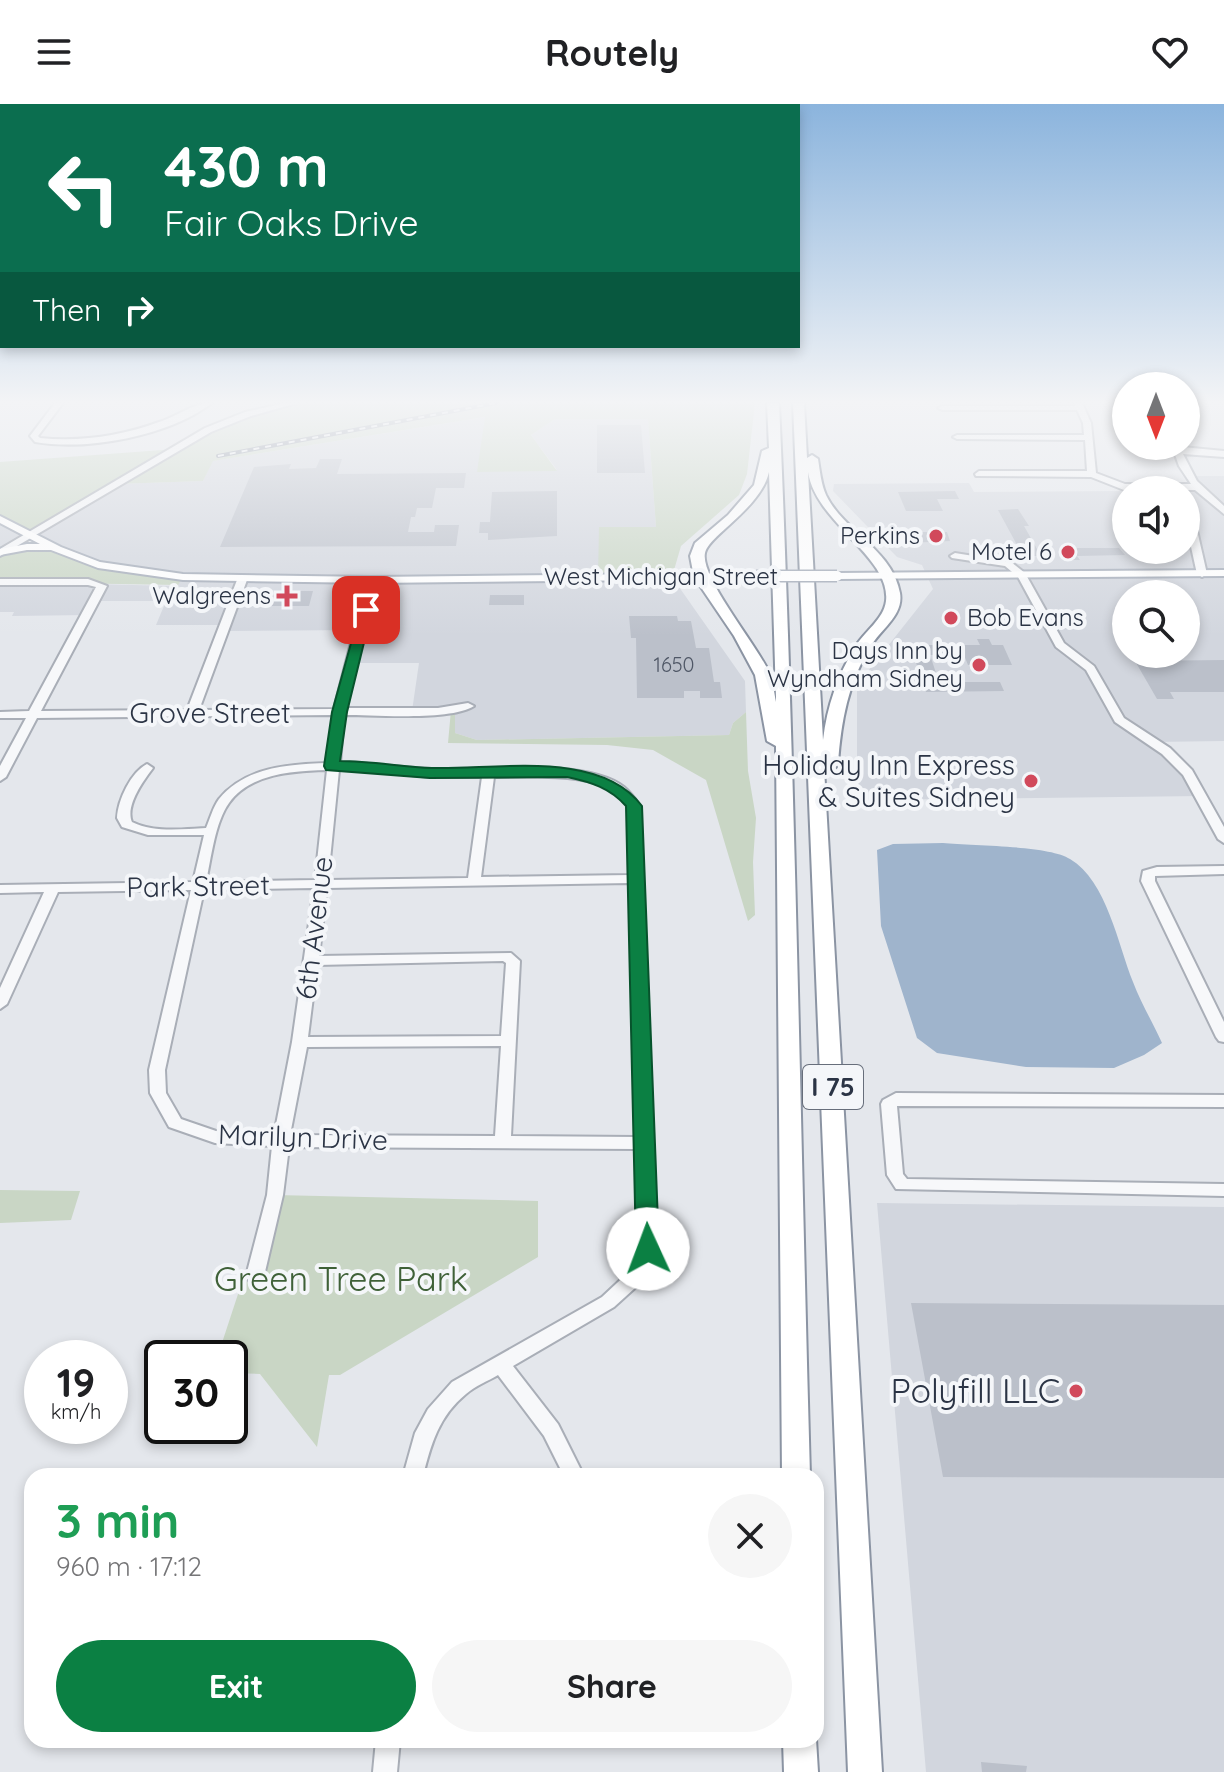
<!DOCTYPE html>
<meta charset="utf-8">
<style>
body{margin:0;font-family:Quicksand,sans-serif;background:#f6f6f6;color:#202124;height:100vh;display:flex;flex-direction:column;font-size:30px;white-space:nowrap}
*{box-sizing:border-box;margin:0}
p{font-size:26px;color:#757577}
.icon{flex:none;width:44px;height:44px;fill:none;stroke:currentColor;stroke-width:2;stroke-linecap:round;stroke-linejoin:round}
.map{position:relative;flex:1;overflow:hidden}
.details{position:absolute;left:24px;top:1364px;width:800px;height:280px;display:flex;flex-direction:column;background:#fff;border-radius:24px;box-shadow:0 4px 12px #0003}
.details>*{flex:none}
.banner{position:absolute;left:0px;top:0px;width:800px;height:244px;box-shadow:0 4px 12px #0003;background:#0b6e4f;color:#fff;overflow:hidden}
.needle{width:52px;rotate:180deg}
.buttons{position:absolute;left:1112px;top:268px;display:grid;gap:16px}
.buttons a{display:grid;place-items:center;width:88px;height:88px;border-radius:50%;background:#fff;box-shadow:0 4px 12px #0003;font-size:40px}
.speed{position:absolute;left:24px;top:1236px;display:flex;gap:16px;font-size:40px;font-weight:700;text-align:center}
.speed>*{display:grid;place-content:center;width:104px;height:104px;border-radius:50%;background:#fff;box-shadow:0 4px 12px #0003;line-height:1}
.speed small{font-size:20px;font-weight:400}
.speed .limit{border:4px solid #111;border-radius:12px;background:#fff;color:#111}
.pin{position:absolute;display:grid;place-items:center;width:68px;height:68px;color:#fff;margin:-34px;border-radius:16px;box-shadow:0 4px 12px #0006}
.me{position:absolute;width:88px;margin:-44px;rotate:358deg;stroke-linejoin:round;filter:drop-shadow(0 0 6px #0008)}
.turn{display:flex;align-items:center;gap:28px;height:168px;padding:0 32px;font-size:36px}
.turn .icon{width:104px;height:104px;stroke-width:2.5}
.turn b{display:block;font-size:56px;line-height:68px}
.then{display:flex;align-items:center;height:76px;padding:0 32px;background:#0003;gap:16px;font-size:30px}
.round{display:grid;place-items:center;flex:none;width:84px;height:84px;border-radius:42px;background:#f6f6f6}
.overview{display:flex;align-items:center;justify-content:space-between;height:136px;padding:0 32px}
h1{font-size:48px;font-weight:700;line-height:60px;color:#1e9e55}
.button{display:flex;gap:16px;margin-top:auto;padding:16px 32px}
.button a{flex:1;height:92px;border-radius:48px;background:#0b8043;color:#fff;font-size:32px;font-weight:700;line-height:92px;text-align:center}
.button a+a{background:#f6f6f6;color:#202124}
header{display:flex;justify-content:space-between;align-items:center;height:104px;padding:0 32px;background:#fff;font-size:36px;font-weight:700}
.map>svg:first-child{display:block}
</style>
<header><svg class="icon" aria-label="menu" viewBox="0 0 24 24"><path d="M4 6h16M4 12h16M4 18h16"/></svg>Routely<svg class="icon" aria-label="heart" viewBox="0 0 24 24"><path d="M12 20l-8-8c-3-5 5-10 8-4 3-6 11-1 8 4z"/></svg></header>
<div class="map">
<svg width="1224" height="1668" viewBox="0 0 1224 1668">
<rect width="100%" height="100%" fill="#e4e7ec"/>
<!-- built -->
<path fill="#d2d6de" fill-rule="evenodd" d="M486 313 557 366 531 331 555 315H648L656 423 672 473 745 577 746 608 733 619 729 631 477 636 455 629V606L412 607 419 559H352L360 526 221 527 223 521H156L166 497H95L87 511 12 512 14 508H0V478L177 482 182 474 98 461 30 430 0 449V415L116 380 203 377 212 357Z
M1189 372H1224V637L1152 638 1166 647 1201 692 857 696V581L933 485 922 461 897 453 833 387 834 380 969 379 974 388 1126 387V446H1186V386H1133L1195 383ZM1126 490H1186V550H1126Z
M877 1099 1224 1103V1668H926Z"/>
<!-- green -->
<path fill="#c9d6c5" d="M293 299H755L747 370 739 391 681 442 672 473 598 474 599 423H656L648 315H555L531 331 557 367 477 368 485 313 213 357 203 377 116 380 30 430 0 415V358L176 345 208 326Z
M15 444 57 445 98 461 183 473 178 481 0 478V449Z
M451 606H455V629L477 636 729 631 733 619 746 608 748 667 756 714 753 758 755 811 748 817 706 676 653 646 607 641 448 639Z
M0 1086 80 1087 71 1116 0 1119Z
M275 1091 538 1097V1153L340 1271H329L317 1343 260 1270 230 1269V1254H217L241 1181 256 1171Z"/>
<!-- water -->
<path fill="#9fb4cc" d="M943 739C971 742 1049 741 1070 755 1107 777 1118 841 1133 878 1141 899 1153 919 1162 939L1144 951 1114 964 1026 963 937 949 917 934 881 822 877 746 893 740Z"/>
<!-- building -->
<path fill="#bbc0ca" d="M597 321H641L645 369H597Z
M320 355H342L337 370 466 369 464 384H436L432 404H417L415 413H411L408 428H434L435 421H459L456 442 220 443 254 363 291 360 289 365 316 364Z
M557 387V432L488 436V429H479L480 418H490L492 388Z
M955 387 959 395H937L943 407H906L898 388Z
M1018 405 1029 422H1024L1041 452H1023L998 406Z
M904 428H947L950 437 908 439Z
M1062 444H1119L1125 451 1077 452 1080 456H1069Z
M264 487H313L309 502H259Z
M490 491H524V501H489Z
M629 512H677L678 517H691L696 544H709L714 578H720L722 594H700V587H684V594H637L636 534H631Z
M977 535H989L992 541H1003L1012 561H968L964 551H930L939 578H1000L1004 587 926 588 910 541H980Z
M1224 556V588H1170L1174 595H1157L1135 557Z
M911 1199 1224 1201V1374L943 1373Z
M981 1658 1027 1662 1026 1668H982Z"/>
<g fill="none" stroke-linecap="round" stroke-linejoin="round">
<!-- minor casing -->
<g stroke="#a9aeb7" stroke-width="4">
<path id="minor" d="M55 299H63L38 332 40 334C81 338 121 332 159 318 176 313 195 298 212 299 169 332 88 347 35 338L30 332Z
M285 299H297L251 312 211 328 0 452V445L205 324 245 308Z
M1074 299H1082L1091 319 1096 369 1125 380H1191L1179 362 1172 342 1224 347V353L1183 350 1197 377 1224 402V410L1195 386H1124L1091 373 976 372 975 370 979 367H1087L1085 336 957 335 953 333 957 331H1084L1083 319 1077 306H942L938 304 942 302H1075Z
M1186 397 1191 400 1207 470 1202 473 1197 470 1186 420Z
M955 449 1011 458 1025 469 1064 539 1094 562 1124 614 1170 644 1192 666 1224 723V739L1218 735 1183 671 1162 650 1115 618 1086 566 1056 543 1018 473 1005 462 952 454 950 452Z
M242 473 247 476 199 606 334 605 367 476 372 473 377 476 346 604H438L468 599 474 602C451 617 374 611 344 611L340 659C371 658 401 664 431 665 480 667 586 653 624 683 630 688 636 696 640 702L657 1145 646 1174 614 1203 513 1262 558 1320 584 1372H564L544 1332 498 1271C488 1277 475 1282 466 1290 439 1312 431 1340 423 1372H403L415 1329 428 1305 452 1278 602 1193 632 1165 639 1145 637 1045 289 1043 283 1091 264 1172 261 1177 255 1179 249 1177 246 1172 267 1091 272 1042 215 1039 169 1023 150 989 149 966 191 786 58 788 7 900 0 905V884L44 788 0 789V781L193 778 204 731H148L122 723 117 714C118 696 131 668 147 660L153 664C143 677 125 702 132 718 154 729 182 725 206 724 210 715 213 703 219 695 245 663 289 660 328 659L333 611 37 614 6 673 0 677V662L26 614H0V608L29 607 96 483 88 481H0V475H88L107 482 41 607 187 606 237 476ZM327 666 315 776 206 778C211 755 215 718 229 699 251 669 293 667 327 666ZM339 666H365L430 673H482L468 774 328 776ZM494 673C526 673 614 666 628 703 631 711 629 759 630 771L481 773ZM630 779 636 1033 511 1032 520 857 511 849 319 852 327 784ZM314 784 292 938 274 1031 216 1027 181 1015 166 989 165 966 204 786ZM503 857 506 859 501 932 308 933 317 861ZM501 942 495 1032 290 1031 307 943Z
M1224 762V770L1155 772V777L1224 918V938L1219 937 1216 933 1141 777 1143 767 1157 763Z
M896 989 1224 991V1003L897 1002 903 1070 907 1075 1224 1080V1092L896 1085 887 1071 881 1000 883 996Z
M376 1636H400L397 1668H373Z"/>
</g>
<!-- major casing -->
<g stroke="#a3abb8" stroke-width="4">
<path id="major" d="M0 412 61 443 100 458 183 470 372 473 756 469 762 472 756 475 372 479 183 476 98 464 51 446H27L0 451V445L27 440H40L0 419Z
M1224 466V472L837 475 831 472 837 469Z"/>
</g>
<!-- highway casing -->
<g stroke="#8b94a3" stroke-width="4">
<path id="highway" d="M767 299H779C795 656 800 1014 810 1372H782L776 642 767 637 755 571 734 532 694 473 690 452 695 439 728 411 754 381 762 347 769 344ZM769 368 776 593V598C774 588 773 577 769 568 756 540 700 473 705 449 708 432 761 404 769 368Z
M793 299H804L807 354 812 351 818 355C820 367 821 380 826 391 844 428 892 445 900 489 904 511 881 525 871 542 848 578 841 618 838 660L835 664H824L882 1668H848ZM808 368C816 419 891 453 886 497 884 515 864 528 855 543 838 571 827 602 823 636Z
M816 1635 818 1668H784L783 1636Z"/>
</g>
<!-- minor -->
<use href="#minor" fill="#f7f8fa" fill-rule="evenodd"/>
<!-- major -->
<use href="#major" fill="#fff" fill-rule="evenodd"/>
<!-- highway -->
<use href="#highway" fill="#fff" fill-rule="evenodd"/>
<!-- rail casing -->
<g stroke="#7d8696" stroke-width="4">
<path id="rail" d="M218 352 496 299"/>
</g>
<!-- rail -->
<use href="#rail" stroke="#f4f6f9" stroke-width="2" stroke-dasharray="6" stroke-linecap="butt"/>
<!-- major-bridge casing -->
<g stroke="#a3abb8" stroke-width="13" stroke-linecap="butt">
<path id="major-bridge" d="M756 472H837"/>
</g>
<!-- major-bridge -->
<use href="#major-bridge" stroke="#fff" stroke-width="10"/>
</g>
<!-- sky -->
<linearGradient id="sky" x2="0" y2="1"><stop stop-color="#8bb4dd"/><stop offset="0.56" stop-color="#f3f4f6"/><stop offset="1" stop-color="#f3f4f6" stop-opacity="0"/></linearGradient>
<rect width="1224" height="532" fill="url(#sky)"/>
<!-- route -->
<path fill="#0b8043" stroke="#07532c" stroke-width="2" d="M361 503 372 506 347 608 340 657C372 657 402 663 432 664 496 666 600 645 642 702L659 1145 656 1152 648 1154 640 1152 636 1145 626 702C610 684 591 678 567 673L430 674 326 666 324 662 332 608Z"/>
<!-- markers -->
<g fill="#d1495b" stroke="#f4f6f9" stroke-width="3">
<circle cx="936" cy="432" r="8"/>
<circle cx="1068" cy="448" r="8"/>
<path d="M283 480h8v8h8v8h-8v8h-8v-8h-8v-8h8z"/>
<circle cx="951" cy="514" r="8"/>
<circle cx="979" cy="561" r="8"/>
<circle cx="1031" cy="677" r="8"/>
<circle cx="1076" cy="1287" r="8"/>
</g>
<g text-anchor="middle" stroke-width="8" stroke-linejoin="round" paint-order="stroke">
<!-- far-number labels -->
<g font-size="20" fill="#4f5766">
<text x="674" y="568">1650</text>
</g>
<!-- far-poi labels -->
<g font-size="24" fill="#2b3445" stroke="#f4f6f9" text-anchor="end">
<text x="920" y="440">Perkins</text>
<text x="1052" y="456">Motel 6</text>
<text x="271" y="500">Walgreens</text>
<text x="967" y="522" text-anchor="start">Bob Evans</text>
<text x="963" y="555">Days Inn by<tspan x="963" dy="28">Wyndham Sidney</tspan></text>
</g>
<!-- far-street labels -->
<g font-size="24" fill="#2b3445" stroke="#f4f6f9">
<text x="661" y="481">West Michigan Street</text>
</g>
<!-- shield labels -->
<rect fill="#f4f6f9" stroke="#676e7b" stroke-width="2" x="803" y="961" width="60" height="44" rx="6"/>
<g font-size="26" font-weight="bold" fill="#2b3445">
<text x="833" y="992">I 75</text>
</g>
<!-- street labels -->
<g font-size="28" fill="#2b3445" stroke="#f4f6f9">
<text x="210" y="619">Grove Street</text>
<text transform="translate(198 782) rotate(-1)" y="10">Park Street</text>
<text transform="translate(314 824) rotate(-83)" y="10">6th Avenue</text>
<text transform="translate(303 1033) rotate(2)" y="10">Marilyn Drive</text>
</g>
<!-- poi labels -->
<g font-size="28" fill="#2b3445" stroke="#f4f6f9" text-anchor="end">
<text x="1015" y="671">Holiday Inn Express<tspan x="1015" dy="32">&amp; Suites Sidney</tspan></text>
</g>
<!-- near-park labels -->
<g font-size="34" fill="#3f6138" stroke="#f4f6f9">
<text x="341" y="1187">Green Tree Park</text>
</g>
<!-- near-poi labels -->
<g font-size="34" fill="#2b3445" stroke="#f4f6f9" text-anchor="end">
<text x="1060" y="1299">Polyfill LLC</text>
</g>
</g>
</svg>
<div class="buttons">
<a><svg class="needle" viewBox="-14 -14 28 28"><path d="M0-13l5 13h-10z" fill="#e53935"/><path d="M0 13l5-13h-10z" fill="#757577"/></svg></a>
<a><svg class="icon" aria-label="sound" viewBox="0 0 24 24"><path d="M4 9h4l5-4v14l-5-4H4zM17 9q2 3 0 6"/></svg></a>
<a><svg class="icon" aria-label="search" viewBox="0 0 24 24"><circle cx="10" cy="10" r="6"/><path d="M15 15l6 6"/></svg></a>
</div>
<div class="speed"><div>19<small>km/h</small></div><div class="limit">30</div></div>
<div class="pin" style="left:366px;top:506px;background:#d93025"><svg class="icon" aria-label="arrive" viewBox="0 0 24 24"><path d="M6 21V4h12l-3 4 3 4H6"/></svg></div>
<svg class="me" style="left:648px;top:1145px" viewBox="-20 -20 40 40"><circle r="19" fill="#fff"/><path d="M0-13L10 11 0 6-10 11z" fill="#0b8043"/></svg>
<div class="banner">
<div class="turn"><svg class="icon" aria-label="left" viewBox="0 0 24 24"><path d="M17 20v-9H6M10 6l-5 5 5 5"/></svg><div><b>430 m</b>Fair Oaks Drive</div></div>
<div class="then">Then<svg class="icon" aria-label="right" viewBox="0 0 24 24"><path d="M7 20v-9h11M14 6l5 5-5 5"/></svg></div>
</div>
<section class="details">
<div class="overview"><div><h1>3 min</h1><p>960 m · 17:12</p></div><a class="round"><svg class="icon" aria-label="close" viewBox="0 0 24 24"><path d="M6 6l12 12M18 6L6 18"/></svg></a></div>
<div class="button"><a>Exit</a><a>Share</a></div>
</section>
</div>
